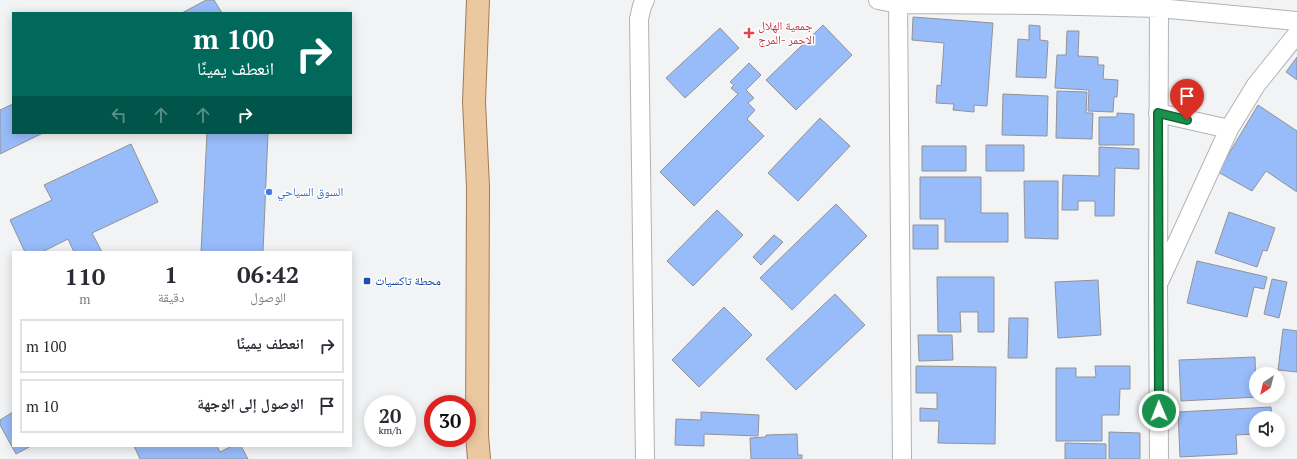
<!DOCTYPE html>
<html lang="ar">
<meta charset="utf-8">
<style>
body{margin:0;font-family:"PT Serif","Noto Naskh Arabic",serif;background:#f7f7f7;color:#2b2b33;direction:rtl;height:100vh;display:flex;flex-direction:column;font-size:15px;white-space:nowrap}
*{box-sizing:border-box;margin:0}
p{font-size:13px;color:#7c7c81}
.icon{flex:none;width:22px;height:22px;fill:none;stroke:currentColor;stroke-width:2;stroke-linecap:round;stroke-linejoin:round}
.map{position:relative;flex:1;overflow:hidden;direction:ltr}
.side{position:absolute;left:12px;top:251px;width:340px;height:196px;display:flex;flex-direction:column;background:#fff;border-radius:0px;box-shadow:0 2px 10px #0003;direction:rtl}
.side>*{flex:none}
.hud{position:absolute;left:12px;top:12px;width:340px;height:122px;border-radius:0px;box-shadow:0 2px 10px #0003;direction:rtl;background:#00695c;color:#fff;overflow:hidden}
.needle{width:26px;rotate:215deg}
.buttons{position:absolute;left:1249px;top:367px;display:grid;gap:8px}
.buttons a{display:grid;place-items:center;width:36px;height:36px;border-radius:50%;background:#fff;box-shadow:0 2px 10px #0003;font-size:20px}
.speed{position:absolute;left:364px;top:395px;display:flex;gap:8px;font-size:20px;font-weight:700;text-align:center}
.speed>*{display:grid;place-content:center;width:52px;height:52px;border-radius:50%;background:#fff;box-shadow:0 2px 10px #0003;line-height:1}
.speed small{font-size:10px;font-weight:400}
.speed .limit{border:6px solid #d22;background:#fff;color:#111}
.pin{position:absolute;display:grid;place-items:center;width:34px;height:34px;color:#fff;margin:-41px -17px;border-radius:50% 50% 50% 0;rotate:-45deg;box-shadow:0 0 4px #0007}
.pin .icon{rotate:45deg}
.me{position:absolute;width:44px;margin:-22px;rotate:359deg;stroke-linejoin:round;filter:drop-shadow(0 0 3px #0008)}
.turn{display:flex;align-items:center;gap:14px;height:84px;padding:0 12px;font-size:18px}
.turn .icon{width:52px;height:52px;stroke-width:2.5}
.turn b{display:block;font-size:28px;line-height:34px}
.lanes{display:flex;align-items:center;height:38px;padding:0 12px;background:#0003;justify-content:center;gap:20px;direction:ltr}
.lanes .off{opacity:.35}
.eta{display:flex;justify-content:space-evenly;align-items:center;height:68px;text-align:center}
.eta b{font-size:24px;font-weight:800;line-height:28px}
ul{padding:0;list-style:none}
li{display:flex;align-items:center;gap:12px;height:54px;margin:0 8px 6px;padding:0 4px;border:2px solid #e1e1e2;border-radius:0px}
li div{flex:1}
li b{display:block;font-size:15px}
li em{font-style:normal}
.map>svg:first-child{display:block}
</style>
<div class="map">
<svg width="1297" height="459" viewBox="0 0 1297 459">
<rect width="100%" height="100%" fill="#f2f3f5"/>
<!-- building -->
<path fill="#98bbf9" stroke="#929394" d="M206 0H214L222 13H182Z
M913 17 993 23 987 106 974 105V112L953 110 954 104 936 103 937 85 941 86 944 43 912 40Z
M823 25 852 55 796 110 766 80Z
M1029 25 1040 26V40L1048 41 1046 78 1016 77 1018 39 1029 40Z
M720 28 739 48 685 98 666 78Z
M1067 31H1079L1078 56 1098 57V65H1104L1103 79 1118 80 1117 97H1114L1113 112 1088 111 1089 90 1055 88 1057 55H1066Z
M1297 57V80L1286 72Z
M749 63 761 75 746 90 754 98 748 103 755 110 747 119 764 136 694 206 660 172 738 94 731 88 734 85 730 82Z
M1057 91 1087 92 1086 113H1093L1092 139 1056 138Z
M1003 94 1048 96 1047 136 1002 135Z
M13 104V133H43L0 154V110Z
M1258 105 1297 131V192L1266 171 1252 191 1218 172Z
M1117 113 1134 114V145H1099V117H1117Z
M820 118 850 146 798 201 768 173Z
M207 133H268L263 252H201Z
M131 144 158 202 92 233 102 252H74L68 239 42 252H25L10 220 52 200 44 185Z
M986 145H1024V171H986Z
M922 146H966V171H922Z
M1099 147 1139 149V169L1115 168 1114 216H1095V201H1078V210H1062L1063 175 1099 176Z
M920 177H981V213H1008V242H945V219H920Z
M1024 181H1058V239L1025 238Z
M836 204 867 236 792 310 760 278Z
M717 210 743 235 693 286 667 261Z
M1229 212 1275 228 1267 251 1263 250 1257 267 1215 253Z
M913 225H938V249H913Z
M774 235 783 242 761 265 753 257Z
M1197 261 1267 277 1264 289 1254 287 1247 317 1187 303Z
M937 277H994V332H978V312H960L961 332H938Z
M1272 279 1287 282 1279 318 1264 314Z
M1098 280 1101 335 1058 338 1055 282Z
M835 294 865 325 796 390 766 359Z
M724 307 752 335 699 387 672 360Z
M1009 318H1028L1027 358H1008Z
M1283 329 1297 331V372L1278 370Z
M918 335H952L953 360 919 361Z
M1255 357 1256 396 1258 397 1181 401 1179 360Z
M916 366 996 367 995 444 938 443 939 421H920V408L937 409V393H916Z
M1095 366H1130V389H1120L1119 415H1102V441H1056V368H1076V377H1096Z
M1271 407 1272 418H1256V434L1236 435 1237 454 1180 457 1178 412Z
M13 412V446H31L16 454 0 425V420Z
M701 412 759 415 758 436 704 434V446L675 445 676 419 701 420Z
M1109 432 1140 433V459H1109Z
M797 434 798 455H802V459H751L750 438 766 437V435Z
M1065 443 1106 444V459H1065Z
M134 446H217L220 452 232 446H241L248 459H140Z"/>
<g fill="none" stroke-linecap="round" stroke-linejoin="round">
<!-- street casing -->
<g stroke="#b2b3b5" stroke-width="20">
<path id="street" d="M878 0 898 4 1038 5 1159 8 1297 21
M898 4 902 459
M1158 113 1229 129
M1160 280 1229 129 1256 85 1297 34
M645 459 639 19 642 6 645 0
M1159 459 1158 284 1159 8"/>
</g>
<!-- primary casing -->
<g stroke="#a27c51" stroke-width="24">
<path id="primary" d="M478 0 474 102 478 187 477 435 479 459"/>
</g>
<!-- street -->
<use href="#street" stroke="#fff" stroke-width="18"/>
<!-- primary -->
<use href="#primary" stroke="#ebc8a0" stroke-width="22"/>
</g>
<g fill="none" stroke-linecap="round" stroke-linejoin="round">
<!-- route casing -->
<g stroke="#105e32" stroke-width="10">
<path id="route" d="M1159 411 1158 113 1187 120"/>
</g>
<!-- route -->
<use href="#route" stroke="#18914d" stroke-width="7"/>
</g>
<!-- markers -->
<path fill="#e0444e" stroke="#fff" stroke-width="1.5" d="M747 27h4v4h4v4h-4v4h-4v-4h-4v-4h4z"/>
<circle fill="#3f7fe0" stroke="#fff" stroke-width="1.5" cx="269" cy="192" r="4"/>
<rect fill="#1a4fb4" stroke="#fff" stroke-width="1.5" x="363" y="277" width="8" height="8" rx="2"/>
<g text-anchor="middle" stroke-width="3" stroke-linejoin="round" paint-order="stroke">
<!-- health labels -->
<g font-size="12" fill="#be3a42" stroke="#fff" text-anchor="start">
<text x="758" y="30">جمعية الهلال<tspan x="758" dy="14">الاحمر -المرج</tspan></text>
</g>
<!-- shop labels -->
<g font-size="12" fill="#366cbe" stroke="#fff" text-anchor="start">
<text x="277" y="196">السوق السياحي</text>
</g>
<!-- transit labels -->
<g font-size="12" fill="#164399" stroke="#fff" text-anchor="start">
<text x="375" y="285">محطة تاكسيات</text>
</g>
</g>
</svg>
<div class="buttons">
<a><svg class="needle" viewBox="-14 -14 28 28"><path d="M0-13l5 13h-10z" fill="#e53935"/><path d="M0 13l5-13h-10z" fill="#7c7c81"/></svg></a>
<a><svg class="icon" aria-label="sound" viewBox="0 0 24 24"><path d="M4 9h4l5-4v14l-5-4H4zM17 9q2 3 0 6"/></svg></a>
</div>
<div class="speed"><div>20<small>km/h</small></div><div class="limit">30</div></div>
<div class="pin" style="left:1187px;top:120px;background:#d93025"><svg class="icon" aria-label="arrive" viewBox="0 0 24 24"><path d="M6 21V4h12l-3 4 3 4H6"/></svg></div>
<svg class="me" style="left:1159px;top:411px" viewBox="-20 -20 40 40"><circle r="17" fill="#18914d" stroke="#fff" stroke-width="3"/><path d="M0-11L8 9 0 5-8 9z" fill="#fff"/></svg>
<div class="hud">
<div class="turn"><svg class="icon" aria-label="right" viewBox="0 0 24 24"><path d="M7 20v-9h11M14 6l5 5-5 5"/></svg><div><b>100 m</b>انعطف يمينًا</div></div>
<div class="lanes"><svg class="icon off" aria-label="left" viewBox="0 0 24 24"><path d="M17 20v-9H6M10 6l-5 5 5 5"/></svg><svg class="icon off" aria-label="ahead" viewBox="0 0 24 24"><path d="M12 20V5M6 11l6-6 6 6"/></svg><svg class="icon off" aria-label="ahead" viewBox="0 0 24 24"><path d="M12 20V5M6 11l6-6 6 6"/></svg><svg class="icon" aria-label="right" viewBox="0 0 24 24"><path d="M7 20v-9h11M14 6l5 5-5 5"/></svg></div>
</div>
<section class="side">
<div class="eta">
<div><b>06:42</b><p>الوصول</p></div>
<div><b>1</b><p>دقيقة</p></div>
<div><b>110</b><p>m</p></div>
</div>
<ul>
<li><svg class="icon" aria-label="right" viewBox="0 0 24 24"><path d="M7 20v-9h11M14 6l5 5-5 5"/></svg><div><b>انعطف يمينًا</b></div><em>100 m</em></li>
<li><svg class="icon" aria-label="arrive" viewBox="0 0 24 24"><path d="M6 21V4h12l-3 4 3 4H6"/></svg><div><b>الوصول إلى الوجهة</b></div><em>10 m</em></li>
</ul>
</section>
</div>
